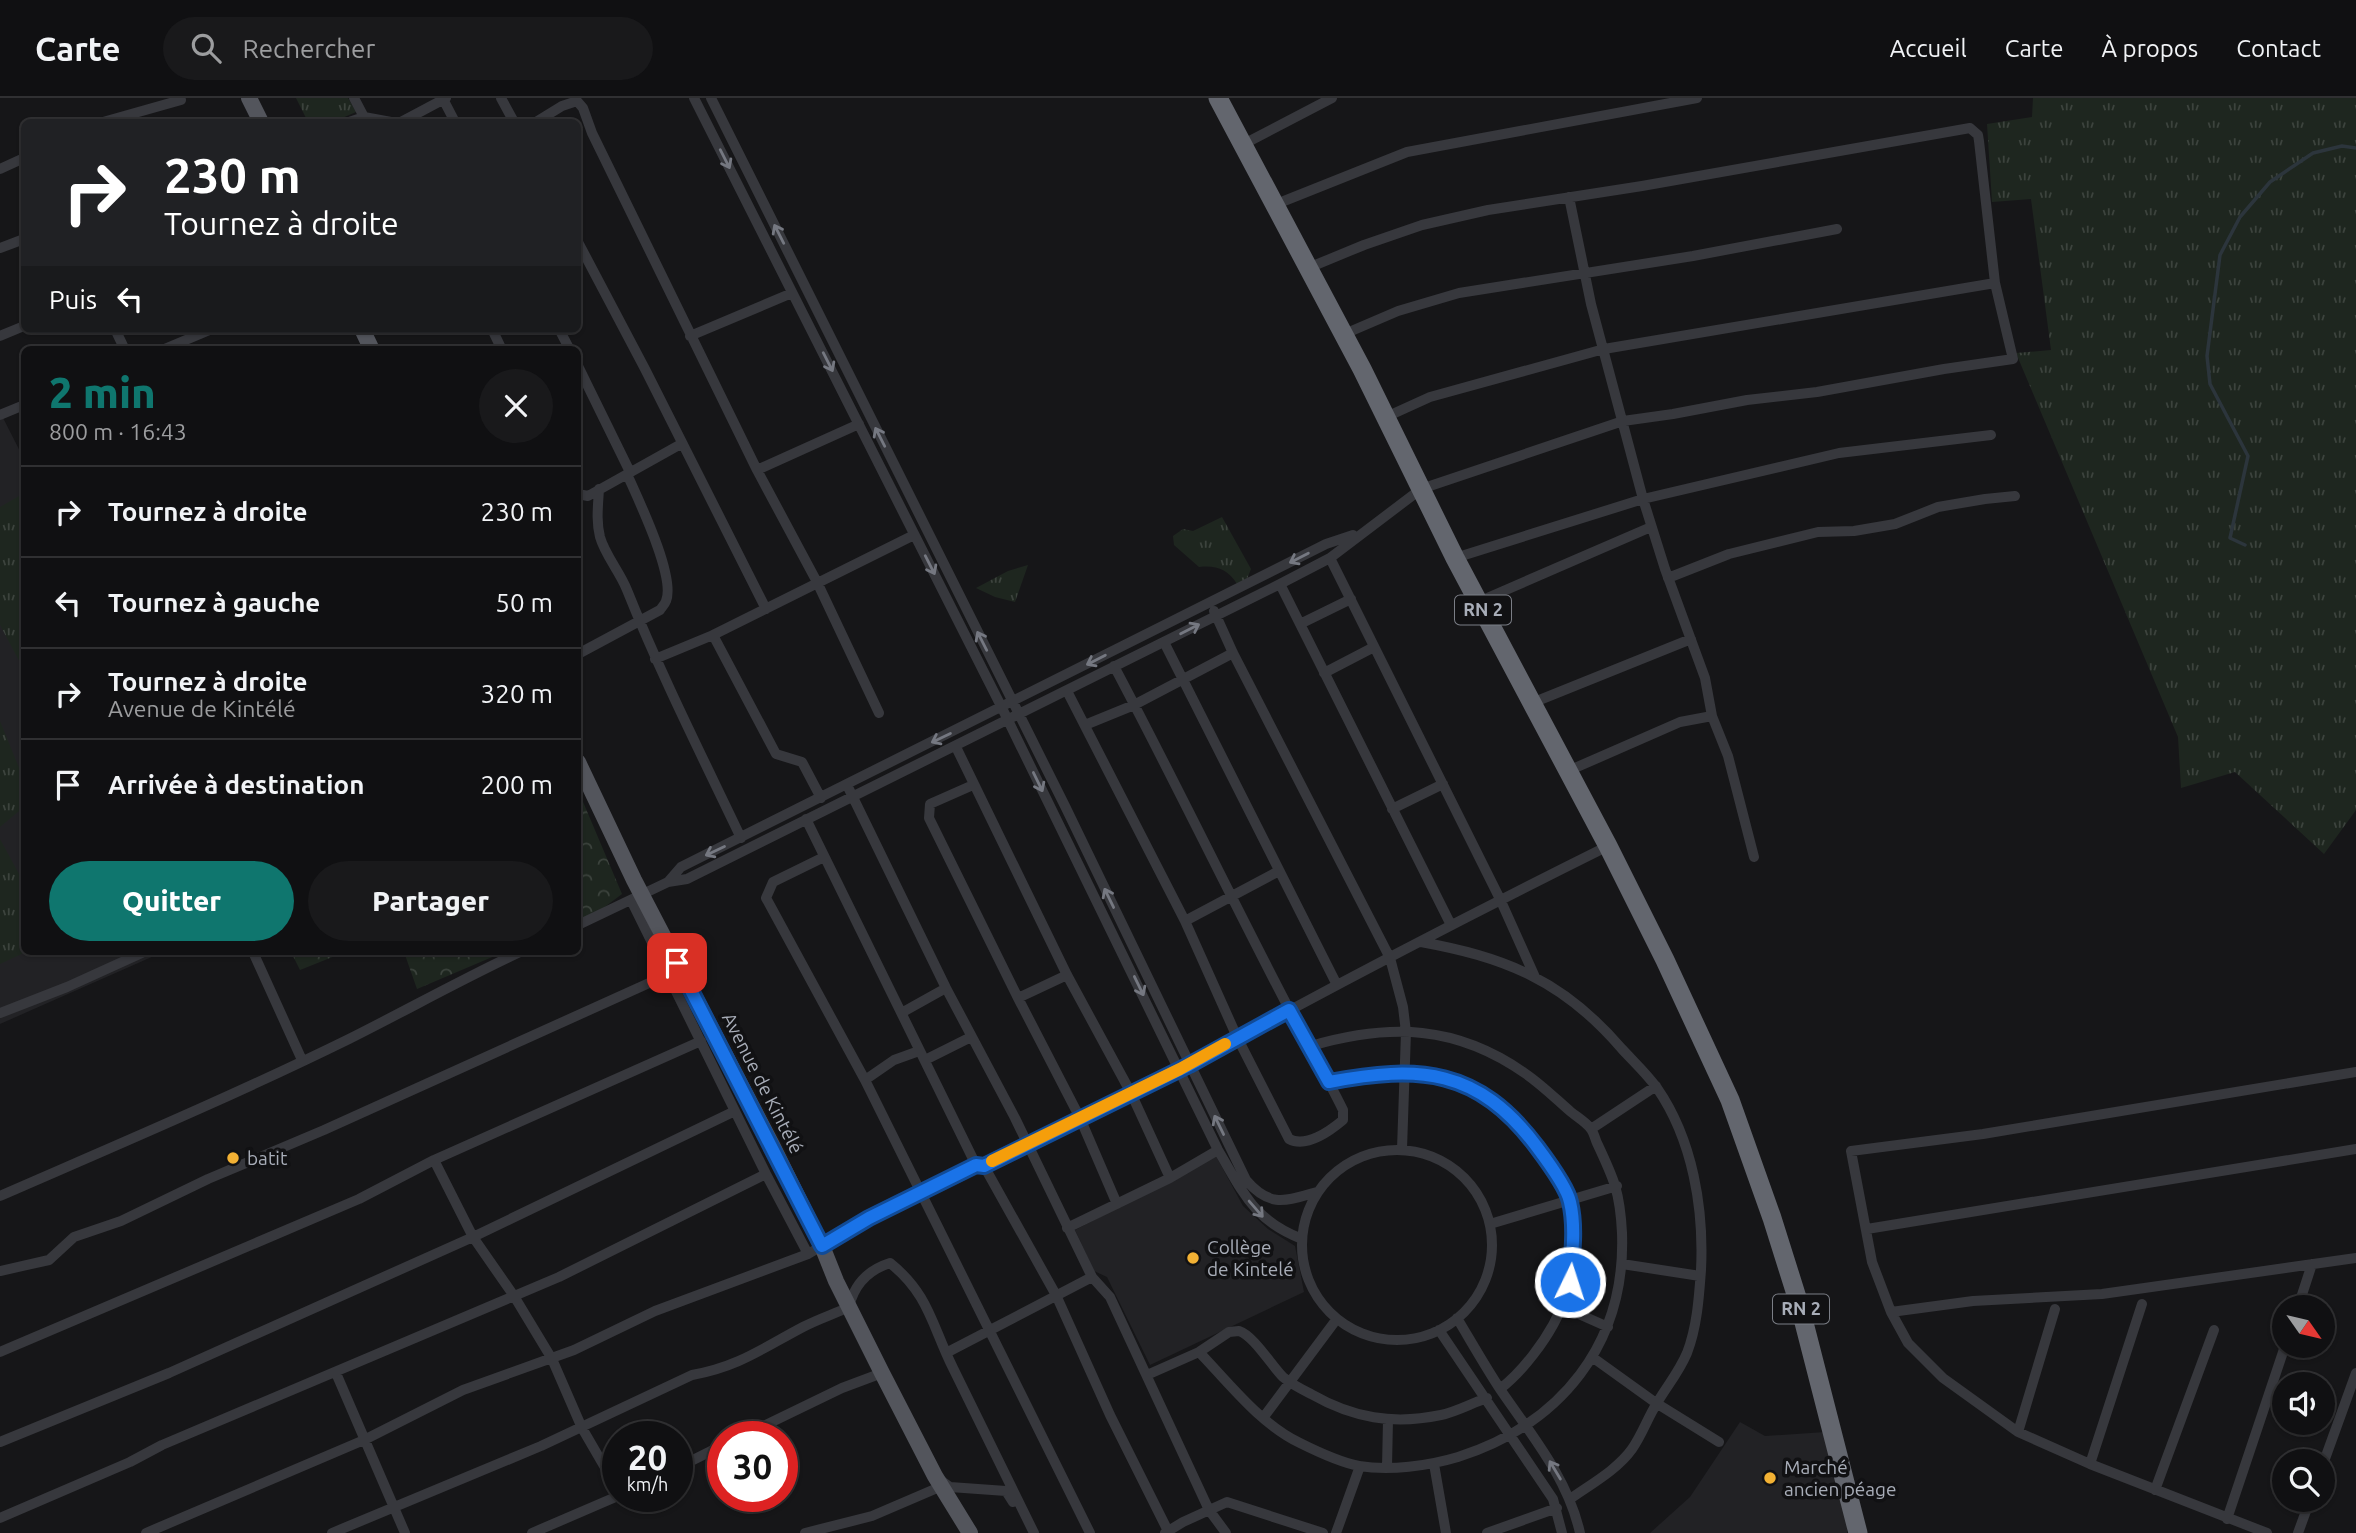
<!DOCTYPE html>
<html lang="fr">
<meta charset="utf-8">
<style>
body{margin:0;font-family:Ubuntu,sans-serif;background:#19191b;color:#f1f3f6;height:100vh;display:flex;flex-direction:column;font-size:26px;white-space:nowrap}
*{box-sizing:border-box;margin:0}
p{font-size:23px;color:#9c9d9f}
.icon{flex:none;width:38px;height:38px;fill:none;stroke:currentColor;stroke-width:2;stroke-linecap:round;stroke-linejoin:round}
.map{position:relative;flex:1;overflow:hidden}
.side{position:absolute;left:21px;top:248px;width:560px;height:609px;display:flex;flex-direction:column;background:#101012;border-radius:10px;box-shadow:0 2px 5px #0004,0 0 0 2px #303032}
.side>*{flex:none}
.guide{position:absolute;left:21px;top:21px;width:560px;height:214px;border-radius:10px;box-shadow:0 2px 5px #0004,0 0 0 2px #303032;background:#202124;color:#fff;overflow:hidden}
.needle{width:46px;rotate:124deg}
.buttons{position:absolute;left:2272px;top:1197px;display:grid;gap:14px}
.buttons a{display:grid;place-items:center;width:63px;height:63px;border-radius:50%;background:#101012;box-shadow:0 2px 5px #0004,0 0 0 2px #303032;font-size:35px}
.speed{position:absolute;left:602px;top:1323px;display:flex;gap:14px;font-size:35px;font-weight:700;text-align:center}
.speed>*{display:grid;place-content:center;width:91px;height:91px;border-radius:50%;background:#101012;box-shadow:0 2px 5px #0004,0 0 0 2px #303032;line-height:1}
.speed small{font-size:18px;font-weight:400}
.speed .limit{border:10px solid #d22;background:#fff;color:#111}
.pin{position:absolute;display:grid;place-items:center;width:60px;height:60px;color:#fff;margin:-30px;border-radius:14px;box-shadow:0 4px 10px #0006}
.me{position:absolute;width:77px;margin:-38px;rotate:4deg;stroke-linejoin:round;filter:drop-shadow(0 0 5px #0008)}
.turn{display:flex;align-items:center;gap:24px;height:147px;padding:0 28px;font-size:32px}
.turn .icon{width:91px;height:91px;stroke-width:2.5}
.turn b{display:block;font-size:49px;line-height:60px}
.then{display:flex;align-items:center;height:66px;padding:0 28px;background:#0003;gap:14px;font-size:26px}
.round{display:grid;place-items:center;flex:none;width:74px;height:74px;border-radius:37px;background:#19191b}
.headline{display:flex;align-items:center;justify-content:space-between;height:119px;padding:0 28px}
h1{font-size:42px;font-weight:800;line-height:52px;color:#0f766e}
.cta{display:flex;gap:14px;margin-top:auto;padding:14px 28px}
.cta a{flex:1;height:80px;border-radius:42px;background:#0f766e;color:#fff;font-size:28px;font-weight:800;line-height:80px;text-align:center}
.cta a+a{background:#19191b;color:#f1f3f6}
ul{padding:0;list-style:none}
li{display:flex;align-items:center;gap:21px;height:91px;padding:0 28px;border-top:2px solid #303032}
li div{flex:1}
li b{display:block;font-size:26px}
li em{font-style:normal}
header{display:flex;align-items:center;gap:42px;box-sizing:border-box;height:98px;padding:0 35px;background:#101012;border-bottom:2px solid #303032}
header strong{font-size:33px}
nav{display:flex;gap:38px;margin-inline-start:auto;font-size:24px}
.search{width:490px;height:63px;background:#19191b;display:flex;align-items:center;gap:18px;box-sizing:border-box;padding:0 24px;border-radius:38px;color:#9c9d9f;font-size:26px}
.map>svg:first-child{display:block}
</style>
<header>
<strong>Carte</strong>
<div class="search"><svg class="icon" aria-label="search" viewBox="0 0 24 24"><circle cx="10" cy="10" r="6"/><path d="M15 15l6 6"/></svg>Rechercher</div>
<nav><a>Accueil</a><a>Carte</a><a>À propos</a><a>Contact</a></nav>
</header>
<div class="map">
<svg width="2356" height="1435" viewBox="0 0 2356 1435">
<defs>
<pattern id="grass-tufts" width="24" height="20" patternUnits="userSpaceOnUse" patternTransform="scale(1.75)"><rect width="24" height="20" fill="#1e261f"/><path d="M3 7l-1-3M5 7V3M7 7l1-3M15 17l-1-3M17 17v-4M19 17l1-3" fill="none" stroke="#3c433d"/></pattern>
<pattern id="forest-crowns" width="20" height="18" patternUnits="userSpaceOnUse" patternTransform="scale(1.75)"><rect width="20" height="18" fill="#1e261f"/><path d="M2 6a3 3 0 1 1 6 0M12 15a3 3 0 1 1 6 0" fill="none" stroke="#3c433d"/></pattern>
</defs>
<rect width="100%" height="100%" fill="#161618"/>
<!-- built -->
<path fill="#222225" d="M0 314 24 361V854H163L0 926Z
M1216 1058 1243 1108 1268 1131 1295 1148 1304 1194 1150 1267 1107 1179 1094 1173 1075 1132Z
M1740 1324 1765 1338 1825 1334 1847 1423V1435H1650L1690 1399Z"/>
<!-- grass -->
<path fill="url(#grass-tufts)" d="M296 0H348L356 14 333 24H308Z
M2033 0H2356V712L2324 756 2235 674 2181 690 2178 639 2016 255 2051 252 2031 101 1992 104 1987 26 2032 19Z
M19 398 24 408V572L0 527V409Z
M1222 419 1251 471 1245 486H1237C1228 471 1216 467 1199 469L1174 447 1173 438 1183 431 1193 433Z
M1028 467 1015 504 995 499 976 490 1008 473Z
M0 623 24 682V709L0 729Z
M0 741 24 785V854H26L0 866Z"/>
<!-- forest -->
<path fill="url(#forest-crowns)" d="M578 692 622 796 602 811 578 822Z
M291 854H345L300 872Z
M404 854H504L417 891Z"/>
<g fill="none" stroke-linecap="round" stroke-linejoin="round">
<!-- stream -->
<path stroke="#2c353c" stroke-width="3.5" d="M2245 447 2230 440 2248 358 2210 286 2207 258 2220 157 2240 119 2270 84 2313 55 2342 48 2356 50"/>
<!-- street -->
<path stroke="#37383d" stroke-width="10" d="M354 0 364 19
M501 0 514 24
M694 0 1002 610 1218 1052C1243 1094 1253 1122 1302 1141
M711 0 1065 708 1246 1082C1270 1110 1285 1103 1317 1094
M443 1 455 24
M103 24 181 2
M349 24 364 19 391 24
M401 24 446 0
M536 24 562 8 577 3 583 10 592 35 757 372 817 484 879 615
M1242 47 1332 0
M0 71 24 60
M1569 99 1591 206 1643 401 1665 471 1705 580 1712 618 1728 658 1754 759
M1274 107 1407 54 1697 0
M578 144 645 271 766 511
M0 150 24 141
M115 231 125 252
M492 231 502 252
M559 231 570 252
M1342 237 1398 213 1459 195 1693 158 1837 131
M0 238 24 228
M690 238 792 195
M162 252 212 231
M578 268 630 374
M0 317 24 307
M1386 319 1430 299 1604 251 1995 185
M757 372 859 326
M599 391C598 408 596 423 600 439 605 457 620 474 627 492 661 577 702 658 741 740
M578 396 588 398 681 346
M1330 460 1500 801 1535 879
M1455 460 1643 401 1839 355 1991 337
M1668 480 1729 456 1818 434 1854 433 1895 426 1938 409 1985 401 2015 398
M1280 486 1451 827
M1478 504 1651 429
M1214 513 1233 555 1390 860 1403 909 1406 934 1402 1051
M1300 526 1351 501
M713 537 776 656 802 664 821 700
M1164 544 1337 887
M578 556 660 512C662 509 665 506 666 503 676 479 638 401 627 376
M655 561 713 537 914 437
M1324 575 1374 549
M1067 593 1185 823 1237 939 1289 1041C1306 1050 1330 1033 1343 1022V1012C1326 977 1306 944 1288 909 1229 796 1174 681 1114 568
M1532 605 1691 541
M1085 627 1134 607 1233 555
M956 649 1067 877 1131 995 1170 1080
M1568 673 1680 624 1712 618
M847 687 946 890 1015 1020 1092 1179 1110 1199 1209 1412 1226 1435
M973 687 930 706 929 720 1018 900 1080 1020 1117 1106
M1392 711 1443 686
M806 721 976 1067
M824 759 773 784 766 800 865 982 1090 1435
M668 784 681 769 1326 446 1353 437
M631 802 766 1076 808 1156
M1185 823 1279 773
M578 827 668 784 687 781 1280 486 1330 460 1421 391 1623 323 1673 316 1747 302 1817 294 1944 271 2013 261 1995 185 1979 43 1978 37 1970 30 1642 88 1488 112 1422 127 1364 147 1308 170
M1421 844C1459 851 1497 860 1532 878 1566 895 1598 923 1622 951 1634 964 1647 976 1657 990 1693 1042 1704 1111 1701 1172 1699 1200 1697 1229 1687 1255 1679 1274 1667 1288 1657 1305 1648 1319 1642 1337 1632 1351 1617 1372 1591 1386 1570 1401
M253 854 302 962
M1018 900 1067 877
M903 914 946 890
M0 915 67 889 144 854
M925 962 971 939
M865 982 894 962 919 953
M1329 984C1366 977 1402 971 1439 978 1477 985 1511 1014 1533 1044 1544 1058 1565 1086 1570 1102 1572 1110 1571 1120 1572 1129 1576 1180 1565 1216 1533 1257 1523 1270 1513 1281 1500 1291
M1591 1031 1656 988
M1302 1147a95 95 0 1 1 190 0a95 95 0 1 1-190 0Z
M434 1062 473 1139 514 1198 552 1261 582 1330 618 1392
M984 1068 1056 1197 1110 1317 1168 1433
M0 1098C117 1047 235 997 349 941 407 912 462 881 520 854
M1490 1126 1617 1088
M1067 1130 1170 1080 1218 1052
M1867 1131 2356 1051
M1622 1166 1700 1178
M0 1173 49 1162 74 1139 121 1123 208 1081 324 1032 669 876
M1563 1209 1608 1229
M2298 1209 2312 1166
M1891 1214 1973 1203 2102 1196 2356 1160
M1457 1220C1472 1245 1486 1270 1502 1294 1533 1339 1568 1381 1580 1435
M1439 1232 1553 1401 1562 1435
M0 1254 359 1101 434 1062 701 943
M1199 1254C1229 1285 1260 1326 1300 1345 1318 1354 1339 1364 1359 1368 1390 1373 1428 1368 1458 1359 1561 1326 1626 1246 1622 1135 1620 1094 1614 1081 1597 1045 1595 1041 1594 1035 1591 1031 1586 1024 1577 1019 1571 1014 1556 1001 1542 987 1526 976 1457 927 1390 925 1311 948
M946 1255 1092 1179
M1592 1259 1656 1305 1719 1344
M336 1275 405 1435
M1147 1277 1199 1254 1229 1234 1239 1233C1254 1238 1271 1267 1283 1279 1291 1286 1301 1291 1311 1296 1353 1320 1393 1327 1441 1317 1456 1314 1472 1305 1487 1300
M1263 1320 1336 1222
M2018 1334 2055 1211
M741 1339 842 1290 882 1275
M0 1344 169 1275 473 1139 735 1013
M1434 1366 1446 1435
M2090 1366 2142 1206
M1387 1369 1388 1322
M2322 1369 2356 1275
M677 1370 723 1347
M939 1381 950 1389 1006 1393 1013 1404
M2155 1392 2214 1232
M0 1420 130 1364 162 1347 559 1179 766 1076
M2227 1421 2285 1248
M146 1435 364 1342 463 1292 574 1252 655 1213 808 1156 869 1120 976 1067 984 1068C1051 1032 1122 1003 1189 967 1327 891 1467 818 1608 748
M332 1435 541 1348 692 1277C738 1269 763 1250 803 1229 818 1221 834 1216 849 1209 854 1187 868 1172 890 1165 929 1196 932 1228 953 1270 980 1325 1007 1380 1034 1435
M532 1435 618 1398
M805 1435 872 1418 942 1388
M1165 1435 1183 1424 1227 1404 1323 1435
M1336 1435 1360 1368
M1487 1435 1557 1410
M2267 1435 2090 1366 2018 1334 1943 1280 1908 1245 1891 1214 1872 1164 1851 1053 1983 1036 2356 974
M2298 1435 2310 1402"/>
<!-- primary -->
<path stroke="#53555c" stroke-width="16" d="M249 0 261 24
M362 231 372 252
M578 664 634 782 772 1047 822 1148 836 1183 882 1275 935 1378 970 1435"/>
<!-- highway -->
<path stroke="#63666e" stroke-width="19" d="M1218 0 1362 271 1455 460 1608 748 1665 862 1730 1002 1772 1120 1800 1209 1858 1435"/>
</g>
<!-- one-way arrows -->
<defs><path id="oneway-shaft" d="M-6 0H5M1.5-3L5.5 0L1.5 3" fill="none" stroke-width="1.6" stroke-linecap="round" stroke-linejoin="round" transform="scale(1.75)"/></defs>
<g stroke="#757881">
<use href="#oneway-shaft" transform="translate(725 61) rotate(63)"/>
<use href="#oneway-shaft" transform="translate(779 136) rotate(-117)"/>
<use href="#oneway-shaft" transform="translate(828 264) rotate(63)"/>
<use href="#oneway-shaft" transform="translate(880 339) rotate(-117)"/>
<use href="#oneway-shaft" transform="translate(1299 460) rotate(153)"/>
<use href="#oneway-shaft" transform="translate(930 467) rotate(63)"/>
<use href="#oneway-shaft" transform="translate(1190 531) rotate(-27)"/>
<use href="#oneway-shaft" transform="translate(982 543) rotate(-117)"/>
<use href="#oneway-shaft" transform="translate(1096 562) rotate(153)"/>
<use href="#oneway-shaft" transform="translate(941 640) rotate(154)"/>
<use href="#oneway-shaft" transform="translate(1038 684) rotate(64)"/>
<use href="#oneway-shaft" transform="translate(715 753) rotate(155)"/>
<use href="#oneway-shaft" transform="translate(1109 800) rotate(-116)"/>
<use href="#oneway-shaft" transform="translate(1139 888) rotate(64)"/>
<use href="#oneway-shaft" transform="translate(1219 1027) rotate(-116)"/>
<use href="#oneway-shaft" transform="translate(1256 1111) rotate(49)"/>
<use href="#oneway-shaft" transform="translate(1555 1372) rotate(-121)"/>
</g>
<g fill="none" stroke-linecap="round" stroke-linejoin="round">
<!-- route casing -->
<g stroke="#114b97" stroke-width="18">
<path id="route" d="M677 865 822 1148 869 1120 976 1067 984 1068 1189 967 1289 912 1329 984C1419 967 1478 970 1537 1049 1546 1061 1567 1089 1570 1104 1576 1129 1572 1158 1570 1184"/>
</g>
<!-- route -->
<use href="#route" stroke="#1a73e8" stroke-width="12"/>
<!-- slow -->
<path stroke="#f59e0b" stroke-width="12" d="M992 1063 1180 971 1225 946"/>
</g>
<!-- markers -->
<g fill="#f2b134" stroke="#111113" stroke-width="2.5">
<circle cx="233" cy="1060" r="7"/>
<circle cx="1193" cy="1160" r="7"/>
<circle cx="1770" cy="1380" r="7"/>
</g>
<g text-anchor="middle" stroke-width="7" stroke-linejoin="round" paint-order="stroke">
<!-- shield labels -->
<g fill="#111113" stroke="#7b7e86" stroke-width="2">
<rect x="1455" y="497.5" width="56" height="29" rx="5"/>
<rect x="1773" y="1196.5" width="56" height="29" rx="5"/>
</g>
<g font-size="18" font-weight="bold" fill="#a8adb8">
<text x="1483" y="518">RN 2</text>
<text x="1801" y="1217">RN 2</text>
</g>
<!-- street labels -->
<g font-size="19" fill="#a8adb8" stroke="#111113">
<text transform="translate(763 985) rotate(63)" y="7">Avenue de Kintélé</text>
</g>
<!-- poi labels -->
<g font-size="19" fill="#a8adb8" stroke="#111113" text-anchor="start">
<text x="247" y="1067">batit</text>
<text x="1207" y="1156">Collège<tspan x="1207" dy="22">de Kintelé</tspan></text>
<text x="1784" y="1376">Marché<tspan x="1784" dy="22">ancien péage</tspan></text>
</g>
</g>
</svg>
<div class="buttons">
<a><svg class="needle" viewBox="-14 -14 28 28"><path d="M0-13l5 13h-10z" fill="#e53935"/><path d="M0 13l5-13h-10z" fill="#9c9d9f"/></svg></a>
<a><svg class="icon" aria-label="sound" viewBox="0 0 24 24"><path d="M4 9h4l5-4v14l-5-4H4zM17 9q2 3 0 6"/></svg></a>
<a><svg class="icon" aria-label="search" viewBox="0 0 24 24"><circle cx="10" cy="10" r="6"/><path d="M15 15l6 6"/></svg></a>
</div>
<div class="speed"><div>20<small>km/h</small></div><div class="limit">30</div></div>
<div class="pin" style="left:677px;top:865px;background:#d93025"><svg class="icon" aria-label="arrive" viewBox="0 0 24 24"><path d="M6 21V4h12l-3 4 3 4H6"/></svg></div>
<svg class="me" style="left:1570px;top:1184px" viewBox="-20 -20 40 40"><circle r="17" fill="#1a73e8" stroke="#fff" stroke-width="3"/><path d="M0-11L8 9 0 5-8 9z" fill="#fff"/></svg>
<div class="guide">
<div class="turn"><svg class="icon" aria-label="right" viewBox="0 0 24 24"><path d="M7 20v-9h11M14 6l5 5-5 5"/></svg><div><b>230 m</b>Tournez à droite</div></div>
<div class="then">Puis<svg class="icon" aria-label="left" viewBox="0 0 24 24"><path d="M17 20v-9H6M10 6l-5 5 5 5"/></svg></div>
</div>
<section class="side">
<div class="headline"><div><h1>2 min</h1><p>800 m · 16:43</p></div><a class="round"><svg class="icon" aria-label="close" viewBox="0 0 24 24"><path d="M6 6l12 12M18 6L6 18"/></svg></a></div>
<ul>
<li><svg class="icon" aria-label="right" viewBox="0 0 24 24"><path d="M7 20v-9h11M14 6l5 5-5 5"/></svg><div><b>Tournez à droite</b></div><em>230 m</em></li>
<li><svg class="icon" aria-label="left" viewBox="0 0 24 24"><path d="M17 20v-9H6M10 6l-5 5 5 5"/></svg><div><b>Tournez à gauche</b></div><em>50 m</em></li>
<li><svg class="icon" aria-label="right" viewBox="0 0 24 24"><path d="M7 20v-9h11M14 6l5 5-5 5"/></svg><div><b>Tournez à droite</b><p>Avenue de Kintélé</p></div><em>320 m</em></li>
<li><svg class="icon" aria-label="arrive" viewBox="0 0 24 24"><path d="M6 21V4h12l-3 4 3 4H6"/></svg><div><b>Arrivée à destination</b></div><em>200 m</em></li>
</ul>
<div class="cta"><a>Quitter</a><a>Partager</a></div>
</section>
</div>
